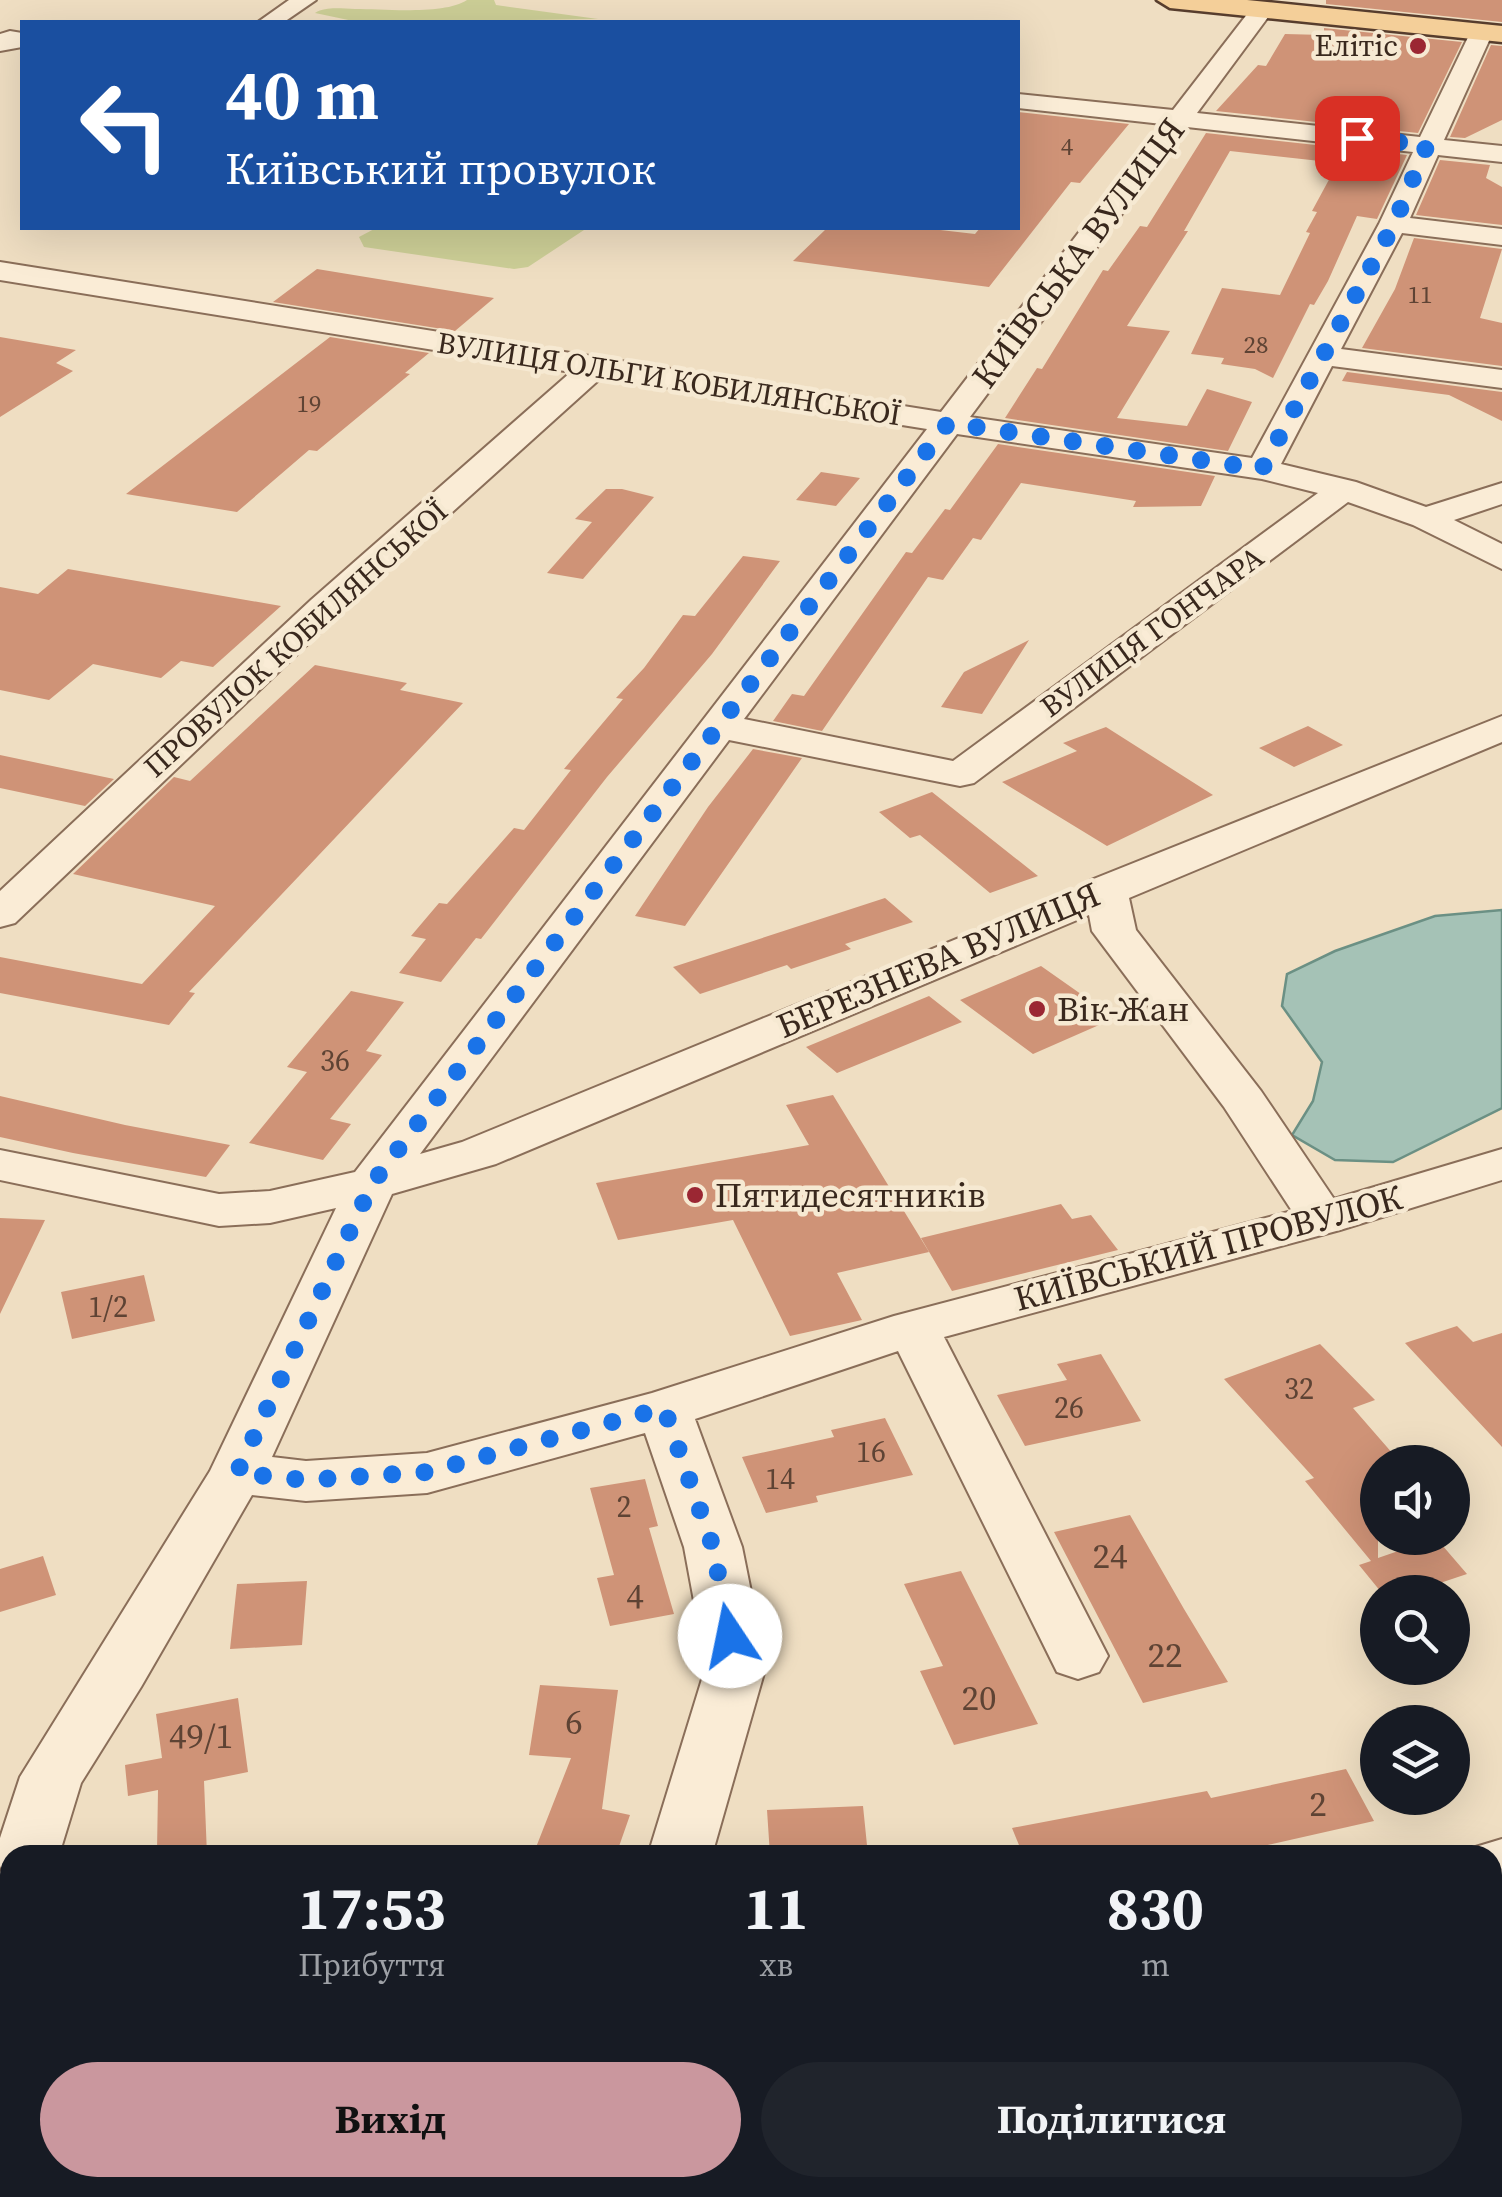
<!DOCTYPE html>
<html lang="uk">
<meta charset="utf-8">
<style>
body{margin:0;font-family:"Source Serif 4",serif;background:#20242c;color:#f1f3f6;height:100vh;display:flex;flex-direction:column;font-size:38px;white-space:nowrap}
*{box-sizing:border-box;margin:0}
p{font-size:32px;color:#9ea1a6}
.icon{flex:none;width:55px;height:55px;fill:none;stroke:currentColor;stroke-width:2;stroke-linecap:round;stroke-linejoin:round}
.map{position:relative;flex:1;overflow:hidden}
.drawer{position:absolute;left:0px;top:1845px;width:1502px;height:352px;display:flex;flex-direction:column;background:#171b24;border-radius:30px 30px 0 0;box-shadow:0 10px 40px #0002}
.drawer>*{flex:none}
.hud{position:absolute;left:20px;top:20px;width:1000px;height:210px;border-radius:0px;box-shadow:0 10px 40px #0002;background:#1a4fa0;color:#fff;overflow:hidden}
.fabs{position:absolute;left:1360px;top:1445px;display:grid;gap:20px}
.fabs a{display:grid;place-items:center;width:110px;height:110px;border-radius:50%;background:#171b24;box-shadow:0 10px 40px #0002;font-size:50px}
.pin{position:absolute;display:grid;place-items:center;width:85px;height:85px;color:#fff;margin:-42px;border-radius:20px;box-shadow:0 5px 15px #0006}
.me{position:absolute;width:110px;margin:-55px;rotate:349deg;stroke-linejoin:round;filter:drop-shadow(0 0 8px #0008)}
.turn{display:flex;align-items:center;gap:35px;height:210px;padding:0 40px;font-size:45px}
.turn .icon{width:130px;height:130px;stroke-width:2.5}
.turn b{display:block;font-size:70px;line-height:85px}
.eta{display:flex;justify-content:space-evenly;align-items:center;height:170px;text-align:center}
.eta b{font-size:60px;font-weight:700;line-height:70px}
.action{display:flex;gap:20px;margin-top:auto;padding:20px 40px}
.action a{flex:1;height:115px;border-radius:60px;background:#ca979e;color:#111;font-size:40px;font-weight:700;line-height:115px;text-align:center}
.action a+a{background:#20242c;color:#f1f3f6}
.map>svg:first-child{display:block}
</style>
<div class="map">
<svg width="1502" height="2197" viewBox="0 0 1502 2197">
<rect width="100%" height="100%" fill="#efdec2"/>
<!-- green -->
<path fill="#ccce96" d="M467 0H494L496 5 598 19 358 22 315 13C327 6 341 9 355 9 384 9 445 15 467 0Z
M376 228H587L528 267 514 269 364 247 359 237Z"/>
<!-- water -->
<path fill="#a5c2b6" stroke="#6b9084" stroke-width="2.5" d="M1502 910V1108L1393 1162 1335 1160 1292 1135 1313 1101 1322 1062 1282 1006 1287 974 1335 951 1435 916Z"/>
<!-- building -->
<path fill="#cf9377" d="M1326 0H1502V22L1326 4Z
M1324 28 1462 42 1418 133 1216 111 1258 65 1266 66 1285 34 1324 35Z
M1491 45 1502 46V120L1465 138 1450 137Z
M1018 112 1129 124 1080 183 1071 182 989 287 793 261 827 228H923L975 234 980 228H1018Z
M1206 133 1407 155 1377 219 1357 216 1328 281 1314 305 1310 304 1273 378 1255 369 1221 364 1224 358 1191 354 1222 288 1280 295 1310 233 1306 232 1317 212 1312 211 1338 163 1230 151 1184 231H1188L1127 326 1170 331 1117 418 1187 426 1207 389 1252 402 1228 451 1005 418 1037 368 1042 369 1103 270 1108 271 1140 226 1147 227Z
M1440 160 1490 165 1486 178 1502 187V225L1416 215Z
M1414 238 1502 249 1480 318 1502 323V366L1362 348 1395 289Z
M317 269 494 298 455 331 273 302Z
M0 337 76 350 56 363 73 371 0 417Z
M330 337 429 353 405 373 410 374 317 451 309 450 237 512 126 494Z
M1347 372 1502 392V421L1449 395 1342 381Z
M998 444 1215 476 1201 506 1133 507 1136 501 1021 483 981 540 973 538 943 580 928 577 822 731 773 721 792 694 804 696 906 552 912 553 945 509 950 510Z
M821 472 860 478 836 506 796 500Z
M606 489H622L654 497 583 579 547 573 592 522 575 519Z
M743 556 780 561 712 654 607 777 481 939 476 938 441 982 399 973 426 939 411 936 439 903 447 904 514 828 524 830 571 770 564 769 623 699 616 698 644 668 683 615 695 616Z
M68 569 281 606 213 667 181 661 161 678 93 664 49 700 0 690V587L38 594Z
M1029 640 982 714 941 707 964 672Z
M315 665 407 683 400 690 463 703 189 992 195 993 169 1025 0 993V957L142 984 215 906 73 874 174 777 190 781Z
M1308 726 1343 745 1294 767 1259 748Z
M1106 727 1213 795 1107 846 1002 782 1077 751 1063 743Z
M753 749 802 758 685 926 635 916 708 807Z
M0 755 114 779 85 806 0 788Z
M932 792 1038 876 990 893 920 835 910 838 879 812Z
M885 898 913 922 845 944 851 949 791 969 787 965 700 994 673 967Z
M1041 966 1115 1018 1033 1054 960 1000Z
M351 991 404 1002 366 1051 382 1055 330 1119 351 1124 323 1160 249 1143 307 1072 287 1067Z
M929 996 962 1022 837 1073 806 1047Z
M833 1095 929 1252 837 1273 862 1320 790 1336 733 1220 618 1240 596 1183 809 1145 786 1105Z
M0 1096 125 1125 230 1145 206 1177 73 1153 0 1137Z
M1061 1204 1072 1219 1091 1215 1118 1250 952 1291 921 1238Z
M0 1218 45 1220 0 1314Z
M144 1275 155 1321 72 1339 61 1292Z
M1457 1326 1473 1342 1502 1333V1447L1405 1343Z
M1320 1344 1375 1400 1353 1408 1400 1462H1378V1558L1436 1538 1467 1574 1413 1592H1381L1359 1565 1371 1561 1305 1481 1314 1478 1224 1379Z
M1101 1354 1141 1421 1025 1446 997 1395 1067 1380 1057 1364Z
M885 1418 913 1475 816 1496 818 1502 766 1513 742 1457 834 1437 831 1430Z
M645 1479 658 1526 649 1528 674 1614 610 1626 597 1578 614 1575 590 1488Z
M1130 1515 1184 1609 1228 1682 1143 1703 1054 1532Z
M43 1556 56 1595 0 1612V1569Z
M961 1571 1038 1724 954 1745 920 1671 943 1666 904 1584Z
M307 1581 302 1645 230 1649 237 1584Z
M540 1685 618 1690 602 1809 630 1815 616 1855H533L571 1758 529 1755Z
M238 1698 248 1772 204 1781 207 1855H175V1848L157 1851 158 1790 128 1796 125 1765 162 1758 156 1714Z
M1346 1769 1374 1821 1224 1855H1023L1012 1828 1207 1791 1211 1798Z
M863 1806 868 1855H770L767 1810Z"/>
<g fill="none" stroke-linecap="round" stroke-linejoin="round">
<!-- minor casing -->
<g stroke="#8a6e59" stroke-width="4">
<path id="minor" d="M289 0H316L284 22H258Z
M1263 2 1274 9 1197 113 1420 137 1473 27 1481 25 1493 32 1444 140 1502 146V162L1438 155 1410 218 1502 229V245L1402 233 1341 349 1502 370V388L1332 366 1281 464 1356 482 1426 507 1502 483V504L1454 520 1502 544V569L1413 525 1348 502 974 783 960 786 729 740 420 1154 462 1142 1088 885 1091 880 1502 716V742L1129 898 1136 930 1261 1091 1334 1199 1502 1149V1180L1340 1230 944 1337 1108 1656 1099 1672 1078 1679 1057 1672 898 1351 695 1419 742 1547 766 1666 712 1855H648L706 1666 684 1547 645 1433 427 1493 306 1501 252 1495 141 1687 81 1783 59 1855H10V1876L4 1874 0 1866V1838L20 1777 210 1471 336 1208 270 1223 219 1226 0 1180V1150L219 1194 270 1191 355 1172 927 429 602 377 337 616 15 923 0 927V891L311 600 571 372 0 280V262L941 412 1162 124 1018 108V94L1173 110 1255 4ZM1187 127 1413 152 1379 224 1252 458 970 417ZM957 434 1262 479 1318 493 953 761 744 719ZM1089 915 1092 931 1224 1107 1292 1211 894 1316 652 1393 427 1453 306 1461 272 1457 392 1194 496 1164Z
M10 31 22 33V47L0 51V34Z
M1502 1839V1893L1492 1895V1855H1466L1469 1849Z
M10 1919V2120L0 2116V1922Z
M10 2158V2188H53L54 2197H0V2161Z
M556 2188H628L625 2197H553Z
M1149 2188H1221L1225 2197H1153Z"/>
</g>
<!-- major casing -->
<g stroke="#573d2d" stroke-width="5">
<path id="major" d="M1157 0H1247L1502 26V42L1170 8Z"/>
</g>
<!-- minor -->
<use href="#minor" fill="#faecd6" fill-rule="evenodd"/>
<!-- major -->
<use href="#major" fill="#f4cf99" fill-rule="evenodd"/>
</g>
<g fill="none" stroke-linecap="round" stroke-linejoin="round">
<!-- route -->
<path stroke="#1a73e8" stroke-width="18" stroke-dasharray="0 32.4" d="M730 1636 713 1547 664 1408 427 1472 306 1480 237 1473 372 1184 948 423 1262 469 1394 224 1427 145 1357 138"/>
</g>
<!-- markers -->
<g fill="#9b2733" stroke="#f6e9d2" stroke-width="4">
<circle cx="1418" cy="46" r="10"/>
<circle cx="1037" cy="1009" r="10"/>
<circle cx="695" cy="1195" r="10"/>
</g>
<g text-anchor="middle" stroke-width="9" stroke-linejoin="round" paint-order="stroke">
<!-- far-number labels -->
<g font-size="25" fill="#5e4334">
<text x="1067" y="155">4</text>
<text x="1420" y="303">11</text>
<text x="1256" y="353">28</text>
<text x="309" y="412">19</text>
</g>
<!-- far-poi labels -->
<g font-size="30" fill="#39281d" stroke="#f6e9d2" text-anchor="end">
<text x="1398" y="56">Елітіс</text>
</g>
<!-- far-street labels -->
<g font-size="30" fill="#39281d" stroke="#f6e9d2">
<text transform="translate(669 379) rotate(9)" y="10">ВУЛИЦЯ ОЛЬГИ КОБИЛЯНСЬКОЇ</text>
<text transform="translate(1152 632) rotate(-36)" y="10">ВУЛИЦЯ ГОНЧАРА</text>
<text transform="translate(296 639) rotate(-42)" y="10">ПРОВУЛОК КОБИЛЯНСЬКОЇ</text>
</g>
<!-- number labels -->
<g font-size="30" fill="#5e4334">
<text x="335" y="1071">36</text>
<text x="108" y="1317">1/2</text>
<text x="1299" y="1399">32</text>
<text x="1069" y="1418">26</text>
<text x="871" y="1462">16</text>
<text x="780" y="1489">14</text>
<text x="624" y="1517">2</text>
</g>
<!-- street labels -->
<g font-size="35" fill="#39281d" stroke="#f6e9d2">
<text transform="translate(1078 253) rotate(-53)" y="12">КИЇВСЬКА ВУЛИЦЯ</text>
<text transform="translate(938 960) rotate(-23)" y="12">БЕРЕЗНЕВА ВУЛИЦЯ</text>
<text transform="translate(1208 1248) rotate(-15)" y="12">КИЇВСЬКИЙ ПРОВУЛОК</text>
</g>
<!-- poi labels -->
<g font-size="35" fill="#39281d" stroke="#f6e9d2" text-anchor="start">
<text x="1057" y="1021">Вік-Жан</text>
<text x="715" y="1207">Пятидесятників</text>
</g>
<!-- near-number labels -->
<g font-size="35" fill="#5e4334">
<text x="1110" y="1568">24</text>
<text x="635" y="1608">4</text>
<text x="1165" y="1667">22</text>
<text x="979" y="1710">20</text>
<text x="574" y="1734">6</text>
<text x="201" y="1748">49/1</text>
<text x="1318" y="1816">2</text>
</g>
</g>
</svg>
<div class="fabs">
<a><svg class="icon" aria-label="sound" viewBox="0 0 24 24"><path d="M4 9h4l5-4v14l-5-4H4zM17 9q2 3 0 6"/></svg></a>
<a><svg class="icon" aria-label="search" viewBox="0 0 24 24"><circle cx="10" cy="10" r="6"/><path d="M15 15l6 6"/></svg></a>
<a><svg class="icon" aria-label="layers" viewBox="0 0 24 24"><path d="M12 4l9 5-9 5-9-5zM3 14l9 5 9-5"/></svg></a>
</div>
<div class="pin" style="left:1357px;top:138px;background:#d93025"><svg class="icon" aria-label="arrive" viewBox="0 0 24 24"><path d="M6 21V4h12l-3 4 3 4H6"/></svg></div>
<svg class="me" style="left:730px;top:1636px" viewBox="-20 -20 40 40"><circle r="19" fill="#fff"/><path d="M0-13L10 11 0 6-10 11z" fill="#1a73e8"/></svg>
<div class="hud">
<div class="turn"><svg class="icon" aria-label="left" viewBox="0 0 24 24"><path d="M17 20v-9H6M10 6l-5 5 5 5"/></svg><div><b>40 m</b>Київський провулок</div></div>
</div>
<section class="drawer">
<div class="eta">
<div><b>17:53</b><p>Прибуття</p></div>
<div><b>11</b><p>хв</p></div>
<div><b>830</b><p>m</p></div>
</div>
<div class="action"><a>Вихід</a><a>Поділитися</a></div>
</section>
</div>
